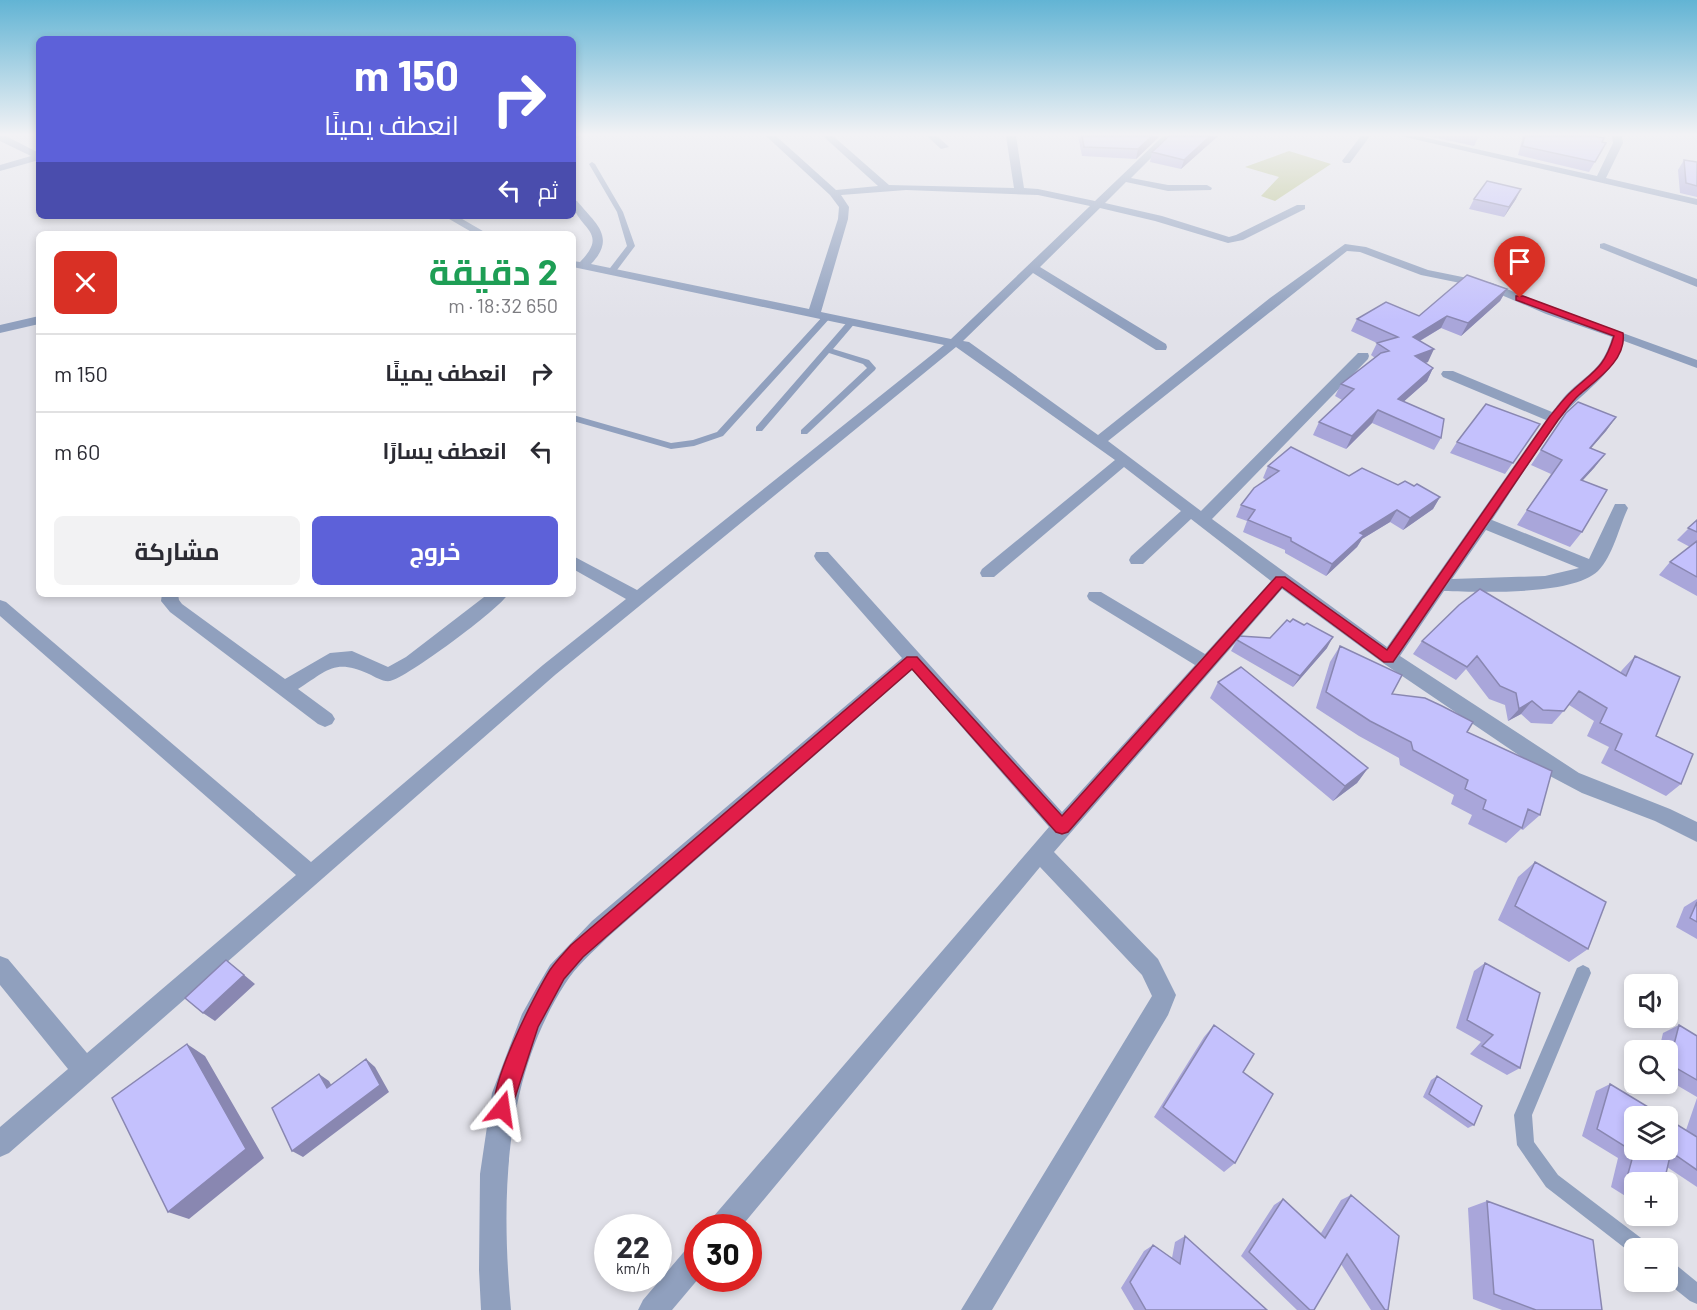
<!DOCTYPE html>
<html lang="ar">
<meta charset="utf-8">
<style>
body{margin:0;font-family:Barlow,Cairo,sans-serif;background:#f2f2f3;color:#2b2b33;direction:rtl;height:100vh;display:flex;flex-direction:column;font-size:22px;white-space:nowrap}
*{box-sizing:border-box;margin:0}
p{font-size:20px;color:#7c7c81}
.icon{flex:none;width:33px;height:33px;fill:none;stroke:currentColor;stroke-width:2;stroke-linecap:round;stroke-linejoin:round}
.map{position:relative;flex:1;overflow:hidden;direction:ltr}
.details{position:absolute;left:36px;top:231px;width:540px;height:366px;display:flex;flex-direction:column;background:#fff;border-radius:9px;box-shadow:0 3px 9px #0003;direction:rtl}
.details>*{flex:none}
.guide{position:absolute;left:36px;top:36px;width:540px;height:183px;border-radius:9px;box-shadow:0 3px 9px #0003;direction:rtl;background:#5d61d9;color:#fff;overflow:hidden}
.controls{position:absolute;left:1624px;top:974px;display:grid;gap:12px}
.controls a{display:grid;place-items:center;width:54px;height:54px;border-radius:9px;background:#fff;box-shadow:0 3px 9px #0003;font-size:30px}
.speed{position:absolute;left:594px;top:1214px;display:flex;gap:12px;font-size:30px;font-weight:700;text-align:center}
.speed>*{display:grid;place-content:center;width:78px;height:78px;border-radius:50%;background:#fff;box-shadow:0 3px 9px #0003;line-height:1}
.speed small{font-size:15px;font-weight:400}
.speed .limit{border:9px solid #d22;background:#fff;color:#111}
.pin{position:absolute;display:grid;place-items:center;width:51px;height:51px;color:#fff;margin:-62px -26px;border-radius:50% 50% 50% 0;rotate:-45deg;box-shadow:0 0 6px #0007}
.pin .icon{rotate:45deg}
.me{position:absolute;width:66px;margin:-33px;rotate:15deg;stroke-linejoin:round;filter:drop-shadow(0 0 4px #0008)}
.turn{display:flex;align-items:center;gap:21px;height:126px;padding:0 18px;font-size:27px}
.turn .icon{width:78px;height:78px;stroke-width:2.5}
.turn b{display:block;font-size:42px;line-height:51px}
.then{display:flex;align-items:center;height:57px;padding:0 18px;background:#0003;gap:12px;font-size:22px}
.round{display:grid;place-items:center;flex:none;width:63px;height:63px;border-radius:9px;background:#f2f2f3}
.head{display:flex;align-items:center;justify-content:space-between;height:102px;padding:0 18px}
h1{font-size:36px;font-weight:700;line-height:45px;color:#1e9e55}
.action{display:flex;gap:12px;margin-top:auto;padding:12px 18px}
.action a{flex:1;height:69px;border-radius:9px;background:#5d61d9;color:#fff;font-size:24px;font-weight:700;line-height:69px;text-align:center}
.action a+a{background:#f2f2f3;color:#2b2b33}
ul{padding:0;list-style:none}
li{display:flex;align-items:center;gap:18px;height:78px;padding:0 18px;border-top:2px solid #e1e1e2}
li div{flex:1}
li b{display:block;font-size:22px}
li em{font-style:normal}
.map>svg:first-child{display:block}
</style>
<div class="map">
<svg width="1697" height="1310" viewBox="0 0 1697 1310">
<rect width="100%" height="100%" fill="#e1e1e9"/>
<!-- green -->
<path fill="#b2bc7e" d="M1289 151 1331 164 1275 201 1261 196 1279 177 1245 167Z"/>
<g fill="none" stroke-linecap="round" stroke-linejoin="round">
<!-- service -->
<path fill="#90a0be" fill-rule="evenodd" d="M592 162 595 164 623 212 635 246 614 274H611L607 272 627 246 617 212 589 164Z
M824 315 831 317 723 436 694 446 671 449 573 421V415L671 443 693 440 717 432Z
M849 320 856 322 833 349 869 360 876 368 875 370 807 434H801V430L867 368 863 364 829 353 762 431H756V427Z
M1583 965 1589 968 1591 973 1532 1115 1534 1142 1558 1175 1645 1241 1647 1248H1635V1256L1546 1187 1517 1145 1514 1115 1577 968Z
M1668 1262 1675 1264 1697 1282V1304L1690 1301 1665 1281H1668Z"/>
<!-- minor -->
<path fill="#90a0be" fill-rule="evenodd" d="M0 136H6L39 153V160L0 171V165L31 156 0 141Z
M573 136H582L573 140Z
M766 136H776L836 190 878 186 823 136H833L889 185 1014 188 1006 136H1016L1024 188 1038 189 1095 201 1163 136H1173L1131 178 1168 185H1207L1212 188 1211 190 1168 191 1126 182 1105 203 1162 216 1229 237 1236 235 1297 205H1305V209L1243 240 1228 243 1155 221 1100 208 1040 267 1166 344 1167 347 1166 350H1156L1033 273 963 341 969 342 1098 435 1270 298 1345 244 1366 247 1428 270 1492 283 1554 308 1697 360V368L1624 341C1614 376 1581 392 1560 419 1536 451 1514 487 1492 520L1589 559 1615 504H1625L1628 508C1619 527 1613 556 1598 571 1572 596 1479 592 1444 591L1400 656 1579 773 1670 809 1697 822V842L1655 821 1582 793 1548 775 1383 663 1282 589 1054 852 1158 959 1176 995 1168 1015 992 1310H961L1152 996 1142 975 1040 867 741 1227H709L713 1217 1049 827 912 670 608 937C594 951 576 966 565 984 503 1081 501 1199 511 1310H481L479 1270 480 1174 492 1093 522 1014 537 987 550 965 592 921 902 658 816 560 814 556 816 552H828L1062 812 1195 665 1089 600 1087 596 1089 592H1101L1205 654 1271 581 1191 519 1143 564H1131L1129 560 1131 556 1181 511 1124 467 994 577H982L980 573 982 569 1115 460 956 347 555 675 9 1153 0 1157V1127L68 1069 0 985V956L8 959 87 1053 296 875 0 616V600L6 602 311 862 543 665 626 599 573 569V556L637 590 944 345 573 267V261L580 262C612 230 573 228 573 200L577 201C595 223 617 237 591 264L809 309 838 219 839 207 830 195ZM906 190 1038 195 1090 206 951 339 821 312 848 219 849 207 841 195ZM1347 251 1360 252 1421 275 1485 288 1546 314 1612 337C1604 366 1592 371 1571 390 1564 396 1558 405 1552 412L1453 371H1443L1441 374 1443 377 1546 420 1387 647 1212 519 1368 359 1369 356 1368 353H1358L1201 511 1108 441ZM1486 530 1579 568 1545 576 1452 579Z
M927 136H937L949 147 941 149Z
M1361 136H1370L1350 163H1344L1342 161Z
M1401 136H1418L1597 176 1613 143 1612 136H1622L1623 143 1606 178 1697 199V205Z
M444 216H457L488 234H475Z
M1604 243 1697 279V287L1600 248V244Z
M39 316V324L0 333V325Z
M162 594H178L179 600 182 604 285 679 330 653 352 651 388 667 406 657 488 594H508C501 608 405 679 390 681 383 682 375 677 369 674 334 658 327 671 298 689L332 714 335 719 332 724 325 727 318 724 170 612 161 601Z
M698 1243 699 1278 672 1310H638L643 1300 688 1247Z"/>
</g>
<!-- wall -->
<path fill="#a9a6da" d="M1078 136H1160L1136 159 1082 156Z
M1169 136H1218L1181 169 1150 162 1152 152Z
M1428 136H1479L1474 146Z
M1523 136H1594L1602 142 1606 143 1589 172 1518 155Z
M1684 160 1697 162V197L1680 193 1678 170Z
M1474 199H1516L1504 217 1469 209Z
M1507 289 1500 301 1461 336 1441 328 1420 341 1428 362 1425 363 1433 368 1427 381 1403 402 1441 438 1434 450 1372 423 1346 449 1313 435 1319 422 1342 400 1335 396 1341 384 1375 358 1371 355 1377 343 1351 331 1357 319 1419 316Z
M1566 413 1616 417 1606 431 1591 448 1605 454 1594 468 1583 480 1582 532 1570 547 1517 525 1551 474 1531 465Z
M1540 424 1505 474 1450 453 1457 442Z
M1268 466 1349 476 1398 485 1414 486 1440 497 1433 509 1403 530 1390 522 1362 539 1357 547 1326 576 1285 553V550L1243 532 1247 521 1236 517 1241 505 1267 480 1263 478Z
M1697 520V596L1659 575 1670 562 1690 547 1677 540Z
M1290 622 1304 625 1327 648 1293 687 1231 651 1237 640 1270 638Z
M1422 641 1620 673 1622 670 1635 656 1656 736 1681 784 1666 796 1601 763 1609 747 1587 736 1594 721 1569 705 1552 724 1531 723 1521 714 1508 721 1505 705 1489 699 1466 669 1456 680 1413 654Z
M1340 646 1392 694 1467 732 1540 815 1523 830 1521 829 1506 843 1468 824 1472 815 1451 804 1454 795 1400 765 1399 758 1359 736 1316 708 1330 662Z
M1218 682 1368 768 1357 783 1333 801 1210 698Z
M1535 862 1588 949 1569 962 1498 920 1518 877Z
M1697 899V939L1676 927 1684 907Z
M1485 963 1520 1068 1507 1075 1470 1054 1481 1042 1456 1028 1474 971Z
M1214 1025 1243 1072 1235 1163 1224 1172 1154 1117 1204 1037Z
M1679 1025 1697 1036V1097L1668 1080V1050H1659L1663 1033Z
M1437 1076 1474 1125 1468 1128 1423 1097 1431 1080Z
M1610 1084 1686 1130 1697 1098V1187L1667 1167 1635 1182V1202L1611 1187 1618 1158 1582 1136 1596 1091Z
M1351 1195 1388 1310H1371L1341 1264 1314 1310H1297L1241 1256 1274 1205 1283 1199 1321 1233 1341 1200Z
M1487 1201 1602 1310H1502L1473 1299 1468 1208Z
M1185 1236 1267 1310H1134L1121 1288 1144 1251 1153 1245 1172 1258 1175 1242Z"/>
<!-- shaded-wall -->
<path fill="#8987b1" d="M1152 136H1160L1136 159 1138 149Z
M1210 136H1218L1181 169 1184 160Z
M1521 189 1516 199 1504 217 1509 207Z
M1507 289 1500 301 1461 336 1468 323Z
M1447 316 1441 328 1406 349 1413 337Z
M1434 349 1428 362 1409 369 1415 356Z
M1433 368 1427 381 1392 412 1398 399Z
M1378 410 1372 423 1346 449 1352 436Z
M1616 417 1606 431 1579 462 1590 448Z
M1605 454 1594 468 1570 494 1581 480Z
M1440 497 1433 509 1403 530 1410 518Z
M1397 510 1390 522 1362 539 1357 547 1326 576 1332 564 1360 533Z
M1333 637 1327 648 1293 687 1300 676Z
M1532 701 1521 714 1508 721 1519 709Z
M1368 768 1357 783 1333 801 1345 786Z
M226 960 255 984 215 1021 203 1013Z
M187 1044 205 1056 264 1158 189 1219 168 1212Z
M366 1059 375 1067 389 1092 303 1157 292 1151Z
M319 1074 329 1081 337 1095 327 1088Z"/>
<!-- building -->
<path fill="#c4c1fd" stroke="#8987b1" stroke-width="1.5" d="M1082 136H1152L1138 149 1084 147Z
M1169 136H1210L1184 160 1152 152Z
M1525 136H1594L1604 138 1602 142 1606 143 1595 162 1522 146Z
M1684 160 1697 162V186L1686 183Z
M1487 181 1521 189 1509 207 1474 199Z
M1467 275 1507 289 1468 323 1447 316 1413 337 1434 349 1415 356 1433 368 1398 399 1444 419 1441 438 1378 410 1352 436 1319 422 1354 389 1341 384 1381 353 1389 351 1377 343 1398 337 1357 319 1386 302 1419 316Z
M1578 402 1616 417 1590 448 1605 454 1581 480 1607 490 1582 532 1527 510 1562 460 1541 450 1566 413Z
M1486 404 1540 424 1513 463 1457 442Z
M1291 447 1349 476 1362 468 1398 485 1405 481 1414 486 1417 484 1440 497 1410 518 1397 510 1360 533 1364 535 1332 564 1291 541V538L1248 520 1255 510 1241 505 1254 488 1279 471 1268 466Z
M1697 520V532L1688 528Z
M1697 541V577L1670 562Z
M1480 589 1626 676 1635 656 1680 677 1656 736 1693 754 1681 784 1615 750 1622 734 1600 723 1607 708 1579 691 1564 711 1543 710 1532 701 1519 709 1516 693 1500 686 1477 656 1467 667 1422 641 1459 605Z
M1293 619 1304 625 1307 623 1333 637 1300 676 1237 640 1240 636 1270 638 1287 620 1290 622Z
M1340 646 1402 675 1392 694 1425 698 1442 706 1473 722 1467 732 1552 771 1540 815 1528 809 1522 828 1483 809 1486 800 1465 789 1468 780 1413 750 1411 742 1370 721 1326 692Z
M1241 667 1368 768 1345 786 1218 682Z
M1535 862 1606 902 1588 949 1515 906Z
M1697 902V922L1690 918Z
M226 960 244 975 203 1013 185 998Z
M1485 963 1540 993 1520 1068 1482 1046 1493 1035 1467 1020Z
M1214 1025 1254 1054 1243 1072 1273 1094 1235 1163 1163 1107Z
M1679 1025 1697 1036V1080L1669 1064Z
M187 1044 246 1149 168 1212 112 1098Z
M366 1059 380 1085 292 1151 272 1108 319 1074 327 1088Z
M1437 1076 1482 1106 1474 1125 1429 1094Z
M1610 1084 1663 1116H1635V1149H1668V1119L1697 1137V1170L1671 1152 1664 1182H1635V1186L1626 1181 1634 1152 1597 1129Z
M1351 1195 1399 1236 1388 1310H1385L1347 1254 1314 1310H1310L1249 1252 1283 1199 1325 1238Z
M1487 1201 1593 1240 1602 1310H1536L1494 1294Z
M1185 1236 1267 1310H1146L1130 1282 1153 1245 1180 1264Z"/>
<!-- sky -->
<linearGradient id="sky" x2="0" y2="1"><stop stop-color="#62b4d4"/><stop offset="0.42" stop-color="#f2f2f5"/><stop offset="1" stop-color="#f2f2f5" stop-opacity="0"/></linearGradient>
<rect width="1697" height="320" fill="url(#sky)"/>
<!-- route -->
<path fill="#e11d48" stroke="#92132f" stroke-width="1.5" d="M1516 296H1523L1623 333C1627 360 1596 380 1579 395 1571 402 1565 412 1558 420L1393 662H1384L1282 587 1068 832 1062 834 1056 832 912 669 583 957 564 979 538 1027 509 1116 502 1119 495 1116C485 1091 535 994 550 970 556 961 564 953 571 945L907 657H917L1062 816 1276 577H1285L1387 650 1550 416C1557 408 1564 398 1572 391 1595 370 1604 368 1614 336L1516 300Z"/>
</svg>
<div class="controls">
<a><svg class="icon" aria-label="sound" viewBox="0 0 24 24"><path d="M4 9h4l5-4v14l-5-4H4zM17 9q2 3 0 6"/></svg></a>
<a><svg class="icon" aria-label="search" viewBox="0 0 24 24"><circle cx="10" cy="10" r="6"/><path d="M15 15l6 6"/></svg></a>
<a><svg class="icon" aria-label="layers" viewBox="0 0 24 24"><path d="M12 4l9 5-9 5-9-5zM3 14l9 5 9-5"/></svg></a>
<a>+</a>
<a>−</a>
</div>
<div class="speed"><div>22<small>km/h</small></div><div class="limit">30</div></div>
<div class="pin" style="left:1520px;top:298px;background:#d93025"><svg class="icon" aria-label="arrive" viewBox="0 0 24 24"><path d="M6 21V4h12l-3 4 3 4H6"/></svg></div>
<svg class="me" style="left:502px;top:1109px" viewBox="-20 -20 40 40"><path d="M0-17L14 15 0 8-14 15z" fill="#e11d48" stroke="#fff" stroke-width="4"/></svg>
<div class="guide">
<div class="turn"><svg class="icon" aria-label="right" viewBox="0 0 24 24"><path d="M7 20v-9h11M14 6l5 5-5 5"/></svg><div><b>150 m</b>انعطف يمينًا</div></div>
<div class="then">ثم<svg class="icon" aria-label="left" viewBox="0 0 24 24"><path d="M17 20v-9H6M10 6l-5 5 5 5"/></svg></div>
</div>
<section class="details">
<div class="head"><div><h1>2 دقيقة</h1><p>650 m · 18:32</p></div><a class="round" style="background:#d93025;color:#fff"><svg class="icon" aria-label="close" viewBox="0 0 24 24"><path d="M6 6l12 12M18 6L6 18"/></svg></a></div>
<ul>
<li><svg class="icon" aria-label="right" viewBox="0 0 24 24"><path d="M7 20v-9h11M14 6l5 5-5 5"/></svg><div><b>انعطف يمينًا</b></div><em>150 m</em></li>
<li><svg class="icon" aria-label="left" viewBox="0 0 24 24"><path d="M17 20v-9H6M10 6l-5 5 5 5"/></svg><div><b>انعطف يسارًا</b></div><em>60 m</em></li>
</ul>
<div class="action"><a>خروج</a><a>مشاركة</a></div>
</section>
</div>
